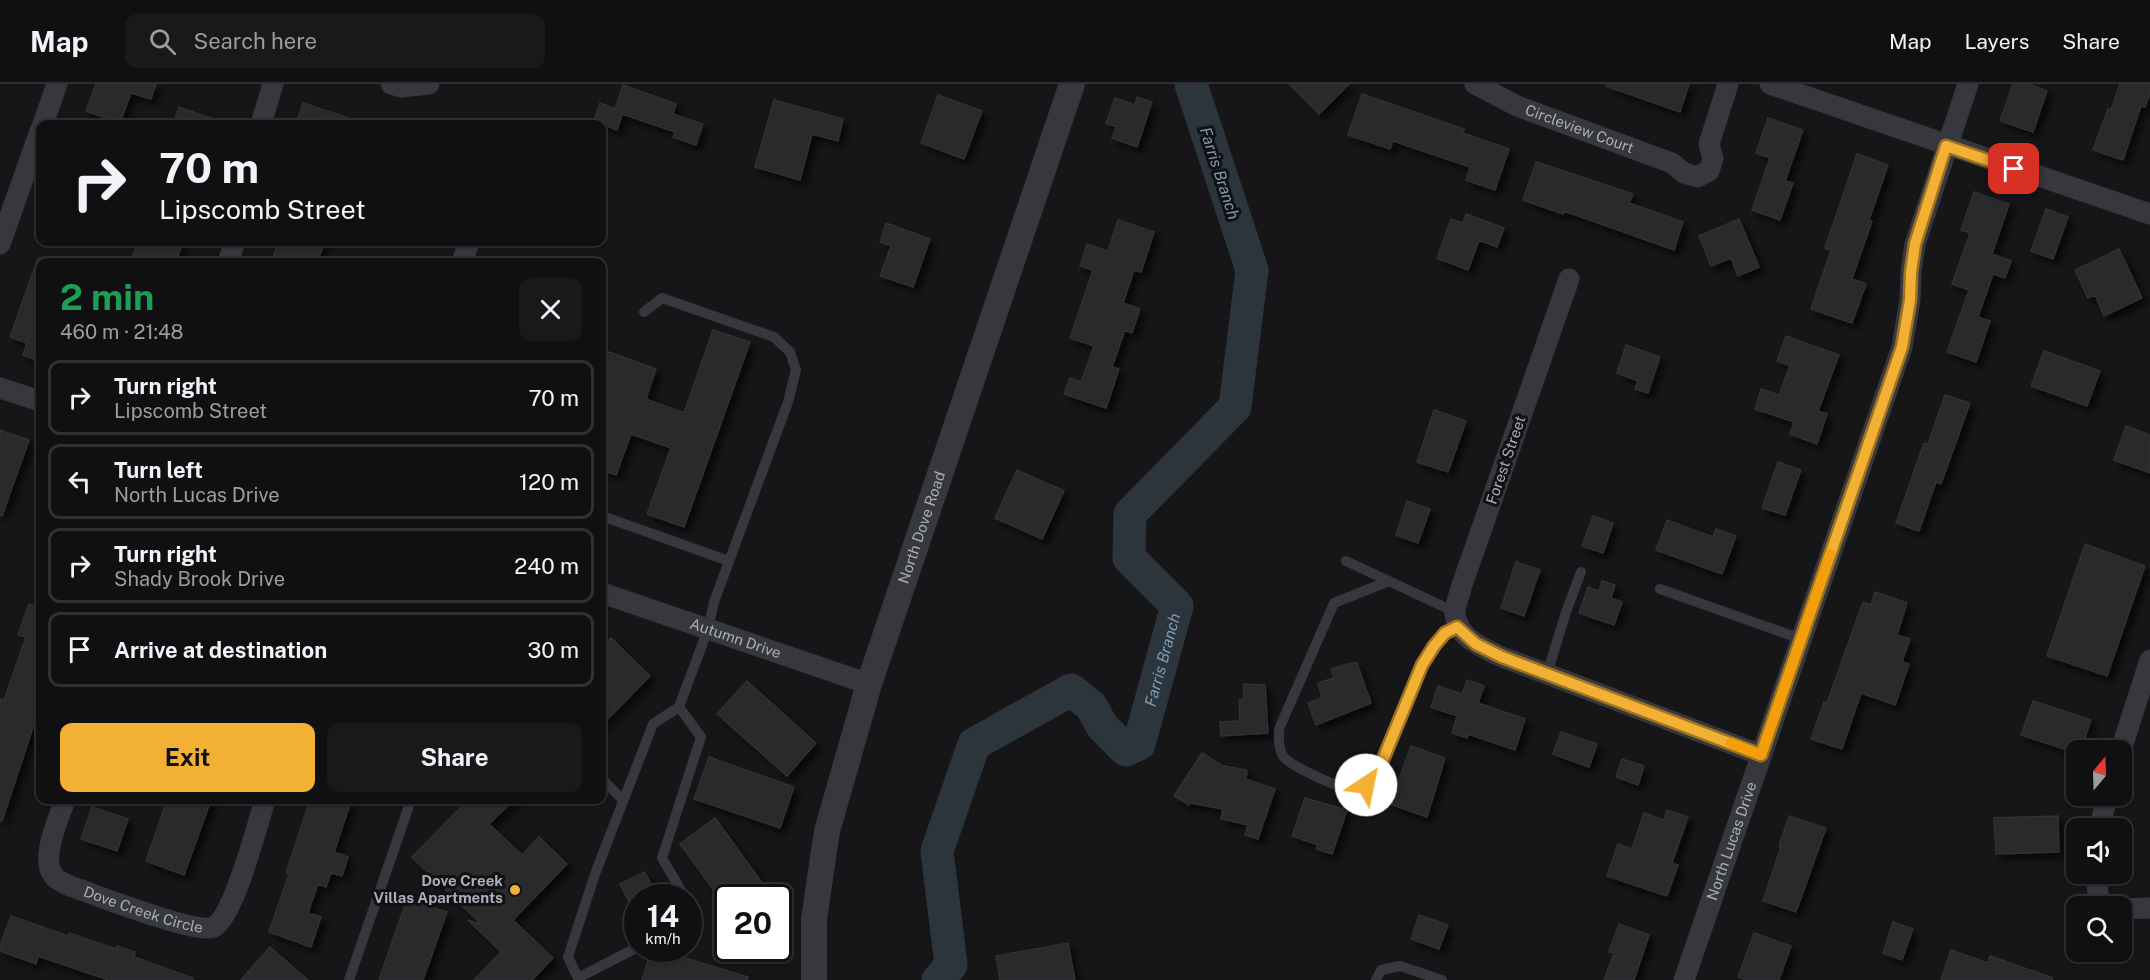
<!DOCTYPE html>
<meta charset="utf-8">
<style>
body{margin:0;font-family:"Public Sans",sans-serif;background:#19191b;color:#f1f3f6;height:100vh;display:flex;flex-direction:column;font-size:22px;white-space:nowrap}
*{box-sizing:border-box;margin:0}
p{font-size:20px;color:#9c9d9f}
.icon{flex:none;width:33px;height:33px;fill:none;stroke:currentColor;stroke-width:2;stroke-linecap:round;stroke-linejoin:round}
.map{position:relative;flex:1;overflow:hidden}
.side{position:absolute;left:36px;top:174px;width:570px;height:546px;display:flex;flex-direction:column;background:#101012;border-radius:12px;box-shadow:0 2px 4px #0004,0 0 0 2px #303032}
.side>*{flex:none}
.guide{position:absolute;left:36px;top:36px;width:570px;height:126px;border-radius:12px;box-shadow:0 2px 4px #0004,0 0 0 2px #303032;background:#101012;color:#f1f3f6;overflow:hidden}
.needle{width:39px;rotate:19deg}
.controls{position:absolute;left:2066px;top:656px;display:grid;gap:12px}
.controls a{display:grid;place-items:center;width:66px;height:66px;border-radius:12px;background:#101012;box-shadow:0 2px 4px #0004,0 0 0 2px #303032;font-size:30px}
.speed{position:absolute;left:624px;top:800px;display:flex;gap:12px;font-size:30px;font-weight:700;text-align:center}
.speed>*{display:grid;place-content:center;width:78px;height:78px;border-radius:50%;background:#101012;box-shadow:0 2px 4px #0004,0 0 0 2px #303032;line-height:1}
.speed small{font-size:15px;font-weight:400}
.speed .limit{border:3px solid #111;border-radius:9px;background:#fff;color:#111}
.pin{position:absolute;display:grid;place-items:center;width:51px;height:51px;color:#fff;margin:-26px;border-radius:12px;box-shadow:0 3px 9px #0006}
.me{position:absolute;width:66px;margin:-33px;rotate:34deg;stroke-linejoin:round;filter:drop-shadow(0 0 4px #0008)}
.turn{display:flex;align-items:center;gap:21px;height:126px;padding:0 24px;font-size:27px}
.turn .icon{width:78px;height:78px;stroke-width:2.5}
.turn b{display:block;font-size:42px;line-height:51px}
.round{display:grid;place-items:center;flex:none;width:63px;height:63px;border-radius:12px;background:#19191b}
.summary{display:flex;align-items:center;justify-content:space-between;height:102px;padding:0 24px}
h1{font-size:36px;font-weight:700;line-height:45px;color:#1e9e55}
.button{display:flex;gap:12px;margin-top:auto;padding:12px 24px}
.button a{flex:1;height:69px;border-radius:12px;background:#f2b134;color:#111;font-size:24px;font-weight:700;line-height:69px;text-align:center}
.button a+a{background:#19191b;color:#f1f3f6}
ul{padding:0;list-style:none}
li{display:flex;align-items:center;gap:18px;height:75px;margin:0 12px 9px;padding:0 12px;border:3px solid #303032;border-radius:12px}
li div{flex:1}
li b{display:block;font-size:22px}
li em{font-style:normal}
header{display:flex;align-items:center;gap:36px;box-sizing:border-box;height:84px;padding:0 30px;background:#101012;border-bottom:2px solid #303032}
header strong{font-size:28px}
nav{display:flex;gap:33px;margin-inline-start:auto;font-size:21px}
.search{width:420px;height:54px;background:#19191b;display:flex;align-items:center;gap:15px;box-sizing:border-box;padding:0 21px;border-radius:12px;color:#9c9d9f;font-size:22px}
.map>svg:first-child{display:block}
</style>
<header>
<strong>Map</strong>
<div class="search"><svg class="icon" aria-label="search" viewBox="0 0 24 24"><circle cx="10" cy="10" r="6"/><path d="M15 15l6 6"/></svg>Search here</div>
<nav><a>Map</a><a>Layers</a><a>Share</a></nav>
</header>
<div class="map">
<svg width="2150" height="896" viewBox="0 0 2150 896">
<defs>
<filter id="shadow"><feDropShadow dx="5.5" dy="5.5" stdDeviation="3" flood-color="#0009"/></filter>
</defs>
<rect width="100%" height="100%" fill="#161618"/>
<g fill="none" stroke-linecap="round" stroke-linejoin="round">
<!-- river -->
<path stroke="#2c353c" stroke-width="33" id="s1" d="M938 896 951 881 937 767 974 660 1071 606 1091 622 1102 642 1126 666 1139 660 1177 522 1129 474 1130 430 1235 323 1252 186 1191 0"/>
</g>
<!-- building -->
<path fill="#29292c" stroke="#303034" stroke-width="1.5" filter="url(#shadow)" d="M96 0H156L151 15 131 9 120 39 86 27Z
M1289 0H1349L1319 30Z
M1607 0H1689L1680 28 1606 2Z
M2013 0H2028L2047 7 2033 48 2000 37Z
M2120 0H2150V9L2145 23 2141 22 2123 76 2093 66 2108 25 2111 26Z
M623 1 676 20 673 30 703 40 696 61 673 53 675 48 622 30 617 46 594 37 600 19 615 25Z
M1362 10 1464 45 1463 49 1509 65 1495 106 1466 96 1470 83 1393 57 1390 65 1348 51Z
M938 11 982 27 964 75 921 59Z
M1137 13 1152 18 1137 63 1112 54 1116 43 1106 39 1115 14 1135 21Z
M774 16 843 35 838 57 812 50 800 96 755 83Z
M303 19 360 38V40H296Z
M179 23 222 38V40H173Z
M1768 34 1803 46 1785 97 1793 99 1780 136 1752 126 1770 74 1756 69Z
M1857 70 1888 81 1869 136 1872 137 1852 195 1866 200 1852 239 1811 225 1831 166 1825 164Z
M1536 78 1633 110 1629 119 1683 138 1674 166 1564 127 1563 130 1523 116Z
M1974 108 2009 120 1992 170 2011 177 2005 194 1993 190 1978 233 1990 237 1976 278 1947 268 1969 206 1952 200 1970 149 1961 146Z
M2046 125 2068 133 2053 175 2031 167Z
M1466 130 1504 144 1497 163 1479 156 1468 186 1437 174 1451 135 1463 139Z
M1739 135 1759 183 1738 192 1731 174 1711 182 1699 152Z
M1118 136 1154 148 1141 188 1134 186 1123 219 1140 225 1132 249 1125 246 1112 283 1119 285 1106 324 1064 310 1070 294 1081 298 1094 262 1070 254 1093 186 1080 182 1087 160 1108 167Z
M886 139 930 155 913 203 880 192 891 162 880 158Z
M138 158H183L176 178H131Z
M279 158H325L317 178H271Z
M2119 165 2142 214 2104 232 2095 211 2088 214 2075 186Z
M38 174H40V277L23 271 27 259 10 253Z
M713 246 750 258 684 443 647 430 671 364 631 350 616 391 602 386V280L606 267 656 285 646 315 684 329Z
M1786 252 1839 271 1818 327 1827 330 1817 360 1790 350 1794 338 1755 325 1761 305 1779 311 1790 282 1777 277Z
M1626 261 1660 273 1648 309 1635 305 1638 297 1617 289Z
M2044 267 2100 287 2087 322 2031 302Z
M1945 311 1970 319 1941 400 1936 398 1919 447 1896 439 1924 359 1928 360Z
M1434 326 1466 337 1448 388 1417 378Z
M2126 342 2150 351V389L2114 376Z
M0 346 29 356 2 432 0 431Z
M1778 378 1801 386 1785 431 1762 424Z
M1017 386 1064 407 1042 455 995 434Z
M1407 417 1430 425 1418 459 1396 451Z
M1593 432 1613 439 1603 469 1582 462Z
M1667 436 1713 453 1716 445 1736 452 1722 490 1656 466Z
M2085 460 2145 482 2107 592 2047 572Z
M1516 478 1540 486 1524 532 1501 524Z
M1602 497 1615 501 1611 514 1622 518 1614 541 1579 529 1588 503 1599 507Z
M1875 508 1907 519 1897 551 1910 555 1902 578 1909 580 1895 621 1861 609 1842 665 1811 655 1824 618 1827 619 1863 518 1871 521Z
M38 517H40V622L2 737H0V615L4 616 26 553 18 551 29 520 36 522Z
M611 554 650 592 602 641V563Z
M1351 579H1357L1371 619 1316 641 1308 619 1322 614 1318 599 1334 594 1331 585Z
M1467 596 1484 602 1478 619 1525 635 1515 666 1468 650 1467 654 1452 649 1457 632 1431 623 1438 602 1462 610Z
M747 597 816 659 787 692 717 630Z
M1244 600 1265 601 1268 649 1221 652 1220 638 1240 637 1239 616H1243Z
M2033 617 2091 636 2081 666H2076V669L2021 651Z
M1561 648 1597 660 1589 683 1553 670Z
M1411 662 1445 674 1427 733 1390 720Z
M1202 669 1224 683V682L1247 686 1246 695 1275 705 1258 755 1245 751 1248 741 1221 735 1223 725 1190 719 1189 721 1174 712Z
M709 673 794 703 780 744 694 715Z
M1622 675 1644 682 1638 701 1616 693Z
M1305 714 1347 726 1332 770 1316 765 1318 761 1292 752Z
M167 716H211L184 791 146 777Z
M310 716H336L350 720 334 768 348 773 342 792 331 789 326 803 318 800 308 829 321 833 311 863 269 848 289 790 286 789Z
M468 716H514L489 740 522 771 539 753 567 780 513 836 553 874 532 896H474L501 868 468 836 482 841 412 773Z
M92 723 128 735 117 767 81 755Z
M1667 726 1688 733 1672 779 1678 781 1667 812 1607 792 1618 760 1632 765 1644 729 1664 736Z
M1789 732 1826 744 1796 828 1763 817 1781 763 1779 762Z
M2058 732 2059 768 1996 770 1994 734Z
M715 734 766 804 754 813H719L680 760Z
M645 788 657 813H638V835L620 800Z
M407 815 447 828 423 896H379Z
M1419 831 1448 841 1439 865 1411 855Z
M11 832 68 852 69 849 116 865 117 862 135 868 134 873 193 894V896H108L38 872 36 880 0 867V862Z
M1893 838 1913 845 1902 876 1883 869Z
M1619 840 1649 851 1634 896H1604L1614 869 1609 868Z
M1754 849 1791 862 1779 896H1747L1738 893Z
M1068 859 1075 896H1000L996 872Z
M270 863 308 896H241Z
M652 864 748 893 747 896H642Z
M1951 866 1988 879 1990 872 2053 894 2052 896H1941Z"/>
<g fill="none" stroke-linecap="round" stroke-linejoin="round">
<!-- service -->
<path stroke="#37383d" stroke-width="10" d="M602 432 729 477
M1346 477 1455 528
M1389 497 1334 519 1279 645C1279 655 1278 663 1283 672 1290 682 1342 706 1354 705 1364 704 1370 697 1377 690L1422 581 1434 562 1445 549 1457 543
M1660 505 1801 555
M1547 590 1566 528 1581 488
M679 623 701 653 662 774 685 813
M602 695 623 716
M688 818 697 832 688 836
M578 894 638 863
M349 896 411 716
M579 896 568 873 595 790 653 640 679 623 708 545 714 518 788 318 796 286 790 268 774 253 662 214 644 228
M1376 896 1381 886 1400 882 1442 896"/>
<!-- minor -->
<g stroke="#37383d" stroke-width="21">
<path d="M391 0 401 3 429 0"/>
<path id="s2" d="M1475 0 1517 22 1672 79 1684 89 1697 93 1709 87 1713 75 1709 60 1728 0"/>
<path d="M1770 0 2150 130"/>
<path d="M43 40 57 0"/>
<path d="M261 40 273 0"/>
<path d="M0 160 40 47"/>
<path d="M228 178 235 158"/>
<path d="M462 178 469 158"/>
<path d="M1569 195 1462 501C1460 510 1455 520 1455 529 1456 553 1483 564 1502 573L1761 671"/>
<path d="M0 304 40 317"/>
<path id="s3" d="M602 509 869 600"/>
<path d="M2121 666 2150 576"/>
<path id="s4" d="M65 716C59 734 39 776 54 792 57 797 65 799 70 802 91 809 200 852 214 843 235 830 257 741 265 716"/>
<path d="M2100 744 2107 711"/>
<path d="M2096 789 2098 811 2103 821 2107 822"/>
<path d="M2121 825 2150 824"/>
<path id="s5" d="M1684 896 1902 263 1910 216 1911 188 1915 160 1968 0"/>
</g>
<!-- tertiary -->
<path stroke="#37383d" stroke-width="26" id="s6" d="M814 896V835L827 747 869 600 1072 0"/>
</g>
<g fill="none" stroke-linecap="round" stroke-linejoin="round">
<!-- route casing -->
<g stroke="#9d7322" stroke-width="15">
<path id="route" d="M1366 701 1377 690 1422 581 1434 562 1445 549 1457 543 1476 560 1502 573 1761 671 1902 263 1910 216 1911 188 1915 160 1946 62 2014 85"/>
</g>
<!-- route -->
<use href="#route" stroke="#f2b134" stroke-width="10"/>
<!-- slow -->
<path stroke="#f59e0b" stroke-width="10" d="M1731 659 1761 671 1830 470"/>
</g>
<!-- markers -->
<circle fill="#f2b134" stroke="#111113" stroke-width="2" cx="515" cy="806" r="6"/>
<g text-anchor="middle" stroke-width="6" stroke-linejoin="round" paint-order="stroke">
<!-- street labels -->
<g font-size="15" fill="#a8adb8" stroke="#111113">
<text dy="5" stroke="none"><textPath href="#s2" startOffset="114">Circleview Court</textPath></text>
<text transform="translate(1506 376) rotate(-71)" y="5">Forest Street</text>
<text dy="5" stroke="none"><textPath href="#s6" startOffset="468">North Dove Road</textPath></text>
<text dy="5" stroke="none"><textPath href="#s3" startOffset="141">Autumn Drive</textPath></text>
<text dy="5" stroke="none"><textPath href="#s5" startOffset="147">North Lucas Drive</textPath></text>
<text dy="5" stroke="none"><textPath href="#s4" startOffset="176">Dove Creek Circle</textPath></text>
</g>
<!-- poi labels -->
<g font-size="15" font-weight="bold" fill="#a8adb8" stroke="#111113" text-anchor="end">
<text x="503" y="802">Dove Creek<tspan x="503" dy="17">Villas Apartments</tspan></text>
</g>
<!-- water labels -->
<g font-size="16" font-style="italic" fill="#7f9bb3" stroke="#111113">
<text transform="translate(1220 89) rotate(72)" y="6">Farris Branch</text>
<text dy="6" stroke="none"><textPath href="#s1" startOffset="543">Farris Branch</textPath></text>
</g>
</g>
</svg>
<div class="controls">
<a><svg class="needle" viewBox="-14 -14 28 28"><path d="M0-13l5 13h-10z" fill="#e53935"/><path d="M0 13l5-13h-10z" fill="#9c9d9f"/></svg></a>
<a><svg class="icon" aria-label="sound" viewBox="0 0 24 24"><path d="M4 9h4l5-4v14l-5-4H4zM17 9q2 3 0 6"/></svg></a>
<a><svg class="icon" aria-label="search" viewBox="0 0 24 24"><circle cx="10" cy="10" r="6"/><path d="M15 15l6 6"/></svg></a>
</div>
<div class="speed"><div>14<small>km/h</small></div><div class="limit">20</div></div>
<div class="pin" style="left:2014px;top:85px;background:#d93025"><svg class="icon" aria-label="arrive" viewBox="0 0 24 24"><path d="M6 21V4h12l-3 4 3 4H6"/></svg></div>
<svg class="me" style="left:1366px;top:701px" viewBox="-20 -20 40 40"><circle r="19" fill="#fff"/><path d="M0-13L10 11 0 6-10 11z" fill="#f2b134"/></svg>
<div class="guide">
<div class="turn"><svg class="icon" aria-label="right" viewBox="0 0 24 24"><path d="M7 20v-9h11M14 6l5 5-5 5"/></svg><div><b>70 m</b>Lipscomb Street</div></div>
</div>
<section class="side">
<div class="summary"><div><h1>2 min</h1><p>460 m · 21:48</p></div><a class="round"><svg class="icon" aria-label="close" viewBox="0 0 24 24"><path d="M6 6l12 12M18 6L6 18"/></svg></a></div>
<ul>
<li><svg class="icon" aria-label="right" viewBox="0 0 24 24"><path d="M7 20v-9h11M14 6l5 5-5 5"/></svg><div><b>Turn right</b><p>Lipscomb Street</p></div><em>70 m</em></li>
<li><svg class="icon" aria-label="left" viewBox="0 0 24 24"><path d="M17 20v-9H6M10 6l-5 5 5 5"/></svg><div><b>Turn left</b><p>North Lucas Drive</p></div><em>120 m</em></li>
<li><svg class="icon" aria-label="right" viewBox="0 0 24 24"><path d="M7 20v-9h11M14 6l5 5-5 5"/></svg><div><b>Turn right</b><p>Shady Brook Drive</p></div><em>240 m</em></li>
<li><svg class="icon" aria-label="arrive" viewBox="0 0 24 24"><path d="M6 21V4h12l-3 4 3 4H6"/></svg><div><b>Arrive at destination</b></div><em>30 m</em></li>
</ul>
<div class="button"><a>Exit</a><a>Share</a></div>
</section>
</div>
